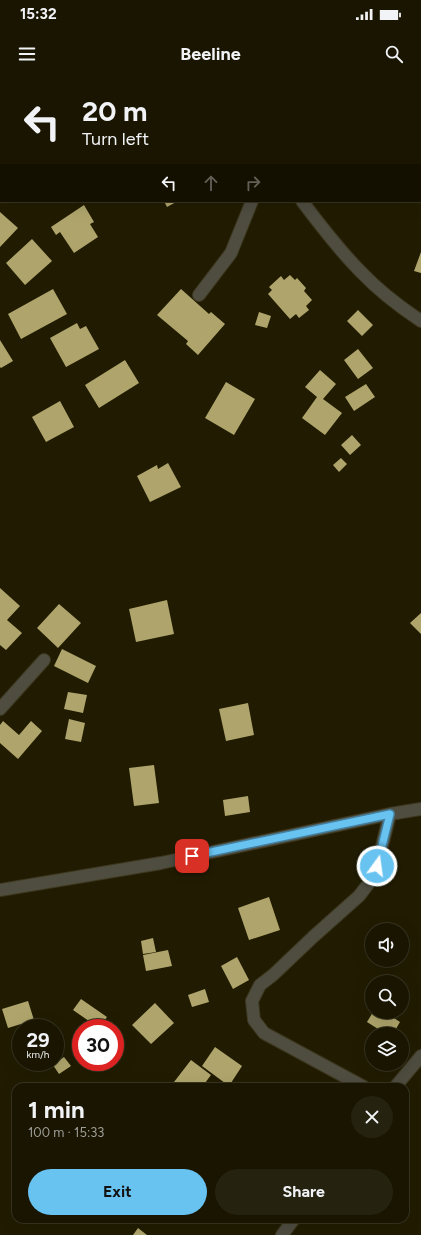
<!DOCTYPE html>
<meta charset="utf-8">
<style>
body{margin:0;font-family:Figtree,sans-serif;background:#262210;color:#f1f3f6;height:100vh;display:flex;flex-direction:column;font-size:15px;white-space:nowrap}
*{box-sizing:border-box;margin:0}
p{font-size:13px;color:#9f9f99}
.icon{flex:none;width:22px;height:22px;fill:none;stroke:currentColor;stroke-width:2;stroke-linecap:round;stroke-linejoin:round}
.map{position:relative;flex:1;overflow:hidden}
.side{position:absolute;left:12px;top:1003px;width:397px;height:140px;display:flex;flex-direction:column;background:#191501;border-radius:12px;box-shadow:0 4px 16px #0002,0 0 0 1px #373423}
.side>*{flex:none}
.hud{position:absolute;left:0px;top:0px;width:421px;height:122px;box-shadow:0 4px 16px #0002,0 0 0 1px #373423;background:#191501;color:#f1f3f6;overflow:hidden}
.buttons{position:absolute;left:365px;top:843px;display:grid;gap:8px}
.buttons a{display:grid;place-items:center;width:44px;height:44px;border-radius:50%;background:#191501;box-shadow:0 4px 16px #0002,0 0 0 1px #373423;font-size:20px}
.speed{position:absolute;left:12px;top:939px;display:flex;gap:8px;font-size:20px;font-weight:700;text-align:center}
.speed>*{display:grid;place-content:center;width:52px;height:52px;border-radius:50%;background:#191501;box-shadow:0 4px 16px #0002,0 0 0 1px #373423;line-height:1}
.speed small{font-size:10px;font-weight:400}
.speed .limit{border:6px solid #d22;background:#fff;color:#111}
.pin{position:absolute;display:grid;place-items:center;width:34px;height:34px;color:#fff;margin:-17px;border-radius:8px;box-shadow:0 2px 6px #0006}
.me{position:absolute;width:44px;margin:-22px;rotate:14deg;stroke-linejoin:round;filter:drop-shadow(0 0 3px #0008)}
.turn{display:flex;align-items:center;gap:14px;height:84px;padding:0 16px;font-size:18px}
.turn .icon{width:52px;height:52px;stroke-width:2.5}
.turn b{display:block;font-size:28px;line-height:34px}
.lanes{display:flex;align-items:center;height:38px;padding:0 16px;background:#0003;justify-content:center;gap:20px;direction:ltr}
.lanes .off{opacity:.35}
.round{display:grid;place-items:center;flex:none;width:42px;height:42px;border-radius:21px;background:#262210}
.summary{display:flex;align-items:center;justify-content:space-between;height:68px;padding:0 16px}
h1{font-size:24px;font-weight:700;line-height:30px}
.action{display:flex;gap:8px;margin-top:auto;padding:8px 16px}
.action a{flex:1;height:46px;border-radius:24px;background:#69c3f1;color:#111;font-size:16px;font-weight:700;line-height:46px;text-align:center}
.action a+a{background:#262210;color:#f1f3f6}
.status{display:flex;justify-content:space-between;align-items:center;height:28px;padding:0 20px;background:#191501;direction:ltr}
.status svg{height:11px;fill:currentColor}
header{display:flex;justify-content:space-between;align-items:center;height:52px;padding:0 16px;background:#191501;font-size:18px;font-weight:700}
.map>svg:first-child{display:block}
</style>
<div class="status"><b>15:32</b><svg viewBox="0 0 49 12"><path d="M0 12V9h3v3zM5 12V6h3v6zM10 12V3h3v9zM15 12V0h3v12zM26 1h20v11H26zM47 4h2v5h-2z"/></svg></div>
<header><svg class="icon" aria-label="menu" viewBox="0 0 24 24"><path d="M4 6h16M4 12h16M4 18h16"/></svg>Beeline<svg class="icon" aria-label="search" viewBox="0 0 24 24"><circle cx="10" cy="10" r="6"/><path d="M15 15l6 6"/></svg></header>
<div class="map">
<svg width="421" height="1155" viewBox="0 0 421 1155">
<rect width="100%" height="100%" fill="#211c01"/>
<!-- building -->
<path fill="#afa56c" d="M164 121H178L167 127Z
M84 125 94 142 90 144 98 157 74 173 60 152 56 155 51 147Z
M0 132 18 148 0 167Z
M32 159 52 181 25 205 6 183Z
M421 172V193L414 191Z
M290 195 295 200 297 198 306 208 304 211 312 220 306 226 309 230 299 238 296 234 290 239 268 214 272 210 269 207 281 196 284 200Z
M53 209 67 234 21 259 8 234Z
M181 209 209 234 211 232 225 244 198 275 186 264 188 261 157 235Z
M358 230 373 245 362 256 347 241Z
M259 232 271 236 267 248 255 245Z
M77 243 80 249 86 246 99 269 66 287 50 258Z
M0 260 13 281 1 288 0 287Z
M358 269 373 288 358 299 344 280Z
M125 280 139 303 99 328 85 305Z
M320 290 336 304 323 319 342 333 325 355 302 338 317 317 305 307Z
M226 302 255 319 234 355 205 338Z
M366 304 375 317 354 331 345 317Z
M60 321 74 347 46 362 32 337Z
M352 355 361 365 350 375 341 365Z
M341 378 347 384 339 392 333 385Z
M168 383 181 407 150 422 137 396 157 385 158 389Z
M0 508 20 526 7 540 22 553 6 570 0 565Z
M167 520 174 554 136 562 129 529Z
M59 524 81 543 58 568 37 548Z
M421 533V554L410 543Z
M62 569 96 586 88 603 54 586Z
M68 612 87 615 83 633 64 629Z
M248 623 254 655 226 661 219 629Z
M69 639 85 643 81 662 65 659Z
M3 641 19 655 31 641 42 651 18 679 0 663V645Z
M154 685 159 723 134 726 129 688Z
M248 716 250 732 225 736 223 720Z
M269 817 280 850 249 860 238 828Z
M153 858 156 872 143 874 141 861Z
M168 870 172 886 146 891 143 875Z
M237 877 249 900 233 909 221 886Z
M205 909 209 922 192 927 188 915Z
M81 919 107 937 99 948 73 930Z
M28 921 34 940 8 948 2 929Z
M155 923 174 943 151 964 132 945Z
M373 932H385L400 942 393 954H386L367 942Z
M215 967 242 986 229 1006 202 986Z
M64 977 71 986 59 994 53 985Z
M191 980 211 995 202 1007H180L174 1002Z
M138 1148 147 1155H133Z"/>
<g fill="none" stroke-linecap="round" stroke-linejoin="round">
<!-- street casing -->
<g stroke="#3c371e" stroke-width="14">
<path id="street" d="M217 0 218 1
M406 0 407 1
M130 1 132 0
M420 26 421 28
M0 89 1 88
M302 121C320 145 340 171 361 192 379 211 400 227 421 241
M199 215 231 173 252 121
M0 629 44 580
M0 810 161 783 390 734 421 729
M364 1007 264 953 254 940 252 921 260 905 273 895 313 857 359 816 369 803 377 786 390 734
M395 1007 421 976
M282 1155 294 1139"/>
</g>
<!-- street -->
<use href="#street" stroke="#4f4d40" stroke-width="12"/>
</g>
<g fill="none" stroke-linecap="round" stroke-linejoin="round">
<!-- route casing -->
<g stroke="#447f9d" stroke-width="10">
<path id="route" d="M192 776 390 734 377 786"/>
</g>
<!-- route -->
<use href="#route" stroke="#69c3f1" stroke-width="7"/>
</g>
</svg>
<div class="buttons">
<a><svg class="icon" aria-label="sound" viewBox="0 0 24 24"><path d="M4 9h4l5-4v14l-5-4H4zM17 9q2 3 0 6"/></svg></a>
<a><svg class="icon" aria-label="search" viewBox="0 0 24 24"><circle cx="10" cy="10" r="6"/><path d="M15 15l6 6"/></svg></a>
<a><svg class="icon" aria-label="layers" viewBox="0 0 24 24"><path d="M12 4l9 5-9 5-9-5zM3 14l9 5 9-5"/></svg></a>
</div>
<div class="speed"><div>29<small>km/h</small></div><div class="limit">30</div></div>
<div class="pin" style="left:192px;top:776px;background:#d93025"><svg class="icon" aria-label="arrive" viewBox="0 0 24 24"><path d="M6 21V4h12l-3 4 3 4H6"/></svg></div>
<svg class="me" style="left:377px;top:786px" viewBox="-20 -20 40 40"><circle r="17" fill="#69c3f1" stroke="#fff" stroke-width="3"/><path d="M0-11L8 9 0 5-8 9z" fill="#fff"/></svg>
<div class="hud">
<div class="turn"><svg class="icon" aria-label="left" viewBox="0 0 24 24"><path d="M17 20v-9H6M10 6l-5 5 5 5"/></svg><div><b>20 m</b>Turn left</div></div>
<div class="lanes"><svg class="icon" aria-label="left" viewBox="0 0 24 24"><path d="M17 20v-9H6M10 6l-5 5 5 5"/></svg><svg class="icon off" aria-label="ahead" viewBox="0 0 24 24"><path d="M12 20V5M6 11l6-6 6 6"/></svg><svg class="icon off" aria-label="right" viewBox="0 0 24 24"><path d="M7 20v-9h11M14 6l5 5-5 5"/></svg></div>
</div>
<section class="side">
<div class="summary"><div><h1>1 min</h1><p>100 m · 15:33</p></div><a class="round"><svg class="icon" aria-label="close" viewBox="0 0 24 24"><path d="M6 6l12 12M18 6L6 18"/></svg></a></div>
<div class="action"><a>Exit</a><a>Share</a></div>
</section>
</div>
